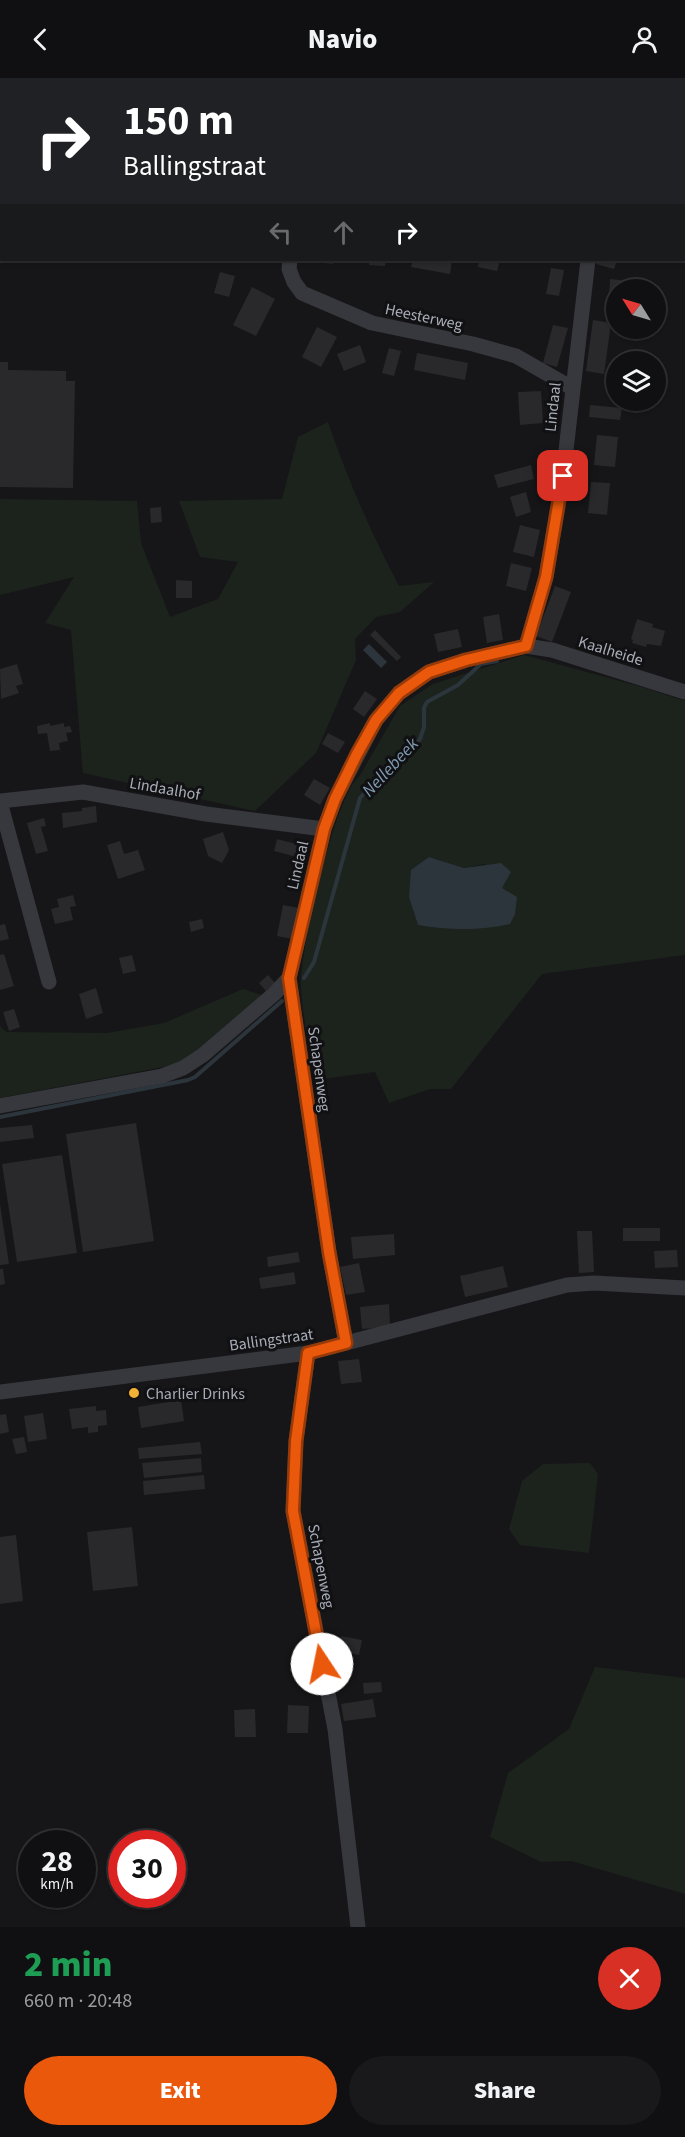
<!DOCTYPE html>
<meta charset="utf-8">
<style>
body{margin:0;font-family:"Source Sans 3",sans-serif;background:#19191b;color:#f1f3f6;height:100vh;display:flex;flex-direction:column;font-size:22px;white-space:nowrap}
*{box-sizing:border-box;margin:0}
p{font-size:20px;color:#9c9d9f}
.icon{flex:none;width:33px;height:33px;fill:none;stroke:currentColor;stroke-width:2;stroke-linecap:round;stroke-linejoin:round}
.map{position:relative;height:1849px;overflow:hidden}
.details{display:flex;flex-direction:column;background:#101012;flex:1}
.details>*{flex:none}
.guide{position:absolute;left:0px;top:0px;width:686px;height:183px;box-shadow:0 2px 4px #0004,0 0 0 2px #303032;background:#202124;color:#fff;overflow:hidden}
.needle{width:39px;rotate:307deg}
.buttons{position:absolute;left:606px;top:201px;display:grid;gap:12px}
.buttons a{display:grid;place-items:center;width:60px;height:60px;border-radius:50%;background:#101012;box-shadow:0 2px 4px #0004,0 0 0 2px #303032;font-size:30px}
.speed{position:absolute;left:18px;top:1752px;display:flex;gap:12px;font-size:30px;font-weight:700;text-align:center}
.speed>*{display:grid;place-content:center;width:78px;height:78px;border-radius:50%;background:#101012;box-shadow:0 2px 4px #0004,0 0 0 2px #303032;line-height:1}
.speed small{font-size:15px;font-weight:400}
.speed .limit{border:9px solid #d22;background:#fff;color:#111}
.pin{position:absolute;display:grid;place-items:center;width:51px;height:51px;color:#fff;margin:-26px;border-radius:12px;box-shadow:0 3px 9px #0006}
.me{position:absolute;width:66px;margin:-33px;rotate:349deg;stroke-linejoin:round;filter:drop-shadow(0 0 4px #0008)}
.turn{display:flex;align-items:center;gap:21px;height:126px;padding:0 24px;font-size:27px}
.turn .icon{width:78px;height:78px;stroke-width:2.5}
.turn b{display:block;font-size:42px;line-height:51px}
.lanes{display:flex;align-items:center;height:57px;padding:0 24px;background:#0003;justify-content:center;gap:30px;direction:ltr}
.lanes .off{opacity:.35}
.round{display:grid;place-items:center;flex:none;width:63px;height:63px;border-radius:32px;background:#19191b}
.summary{display:flex;align-items:center;justify-content:space-between;height:102px;padding:0 24px}
h1{font-size:36px;font-weight:800;line-height:45px;color:#1e9e55}
.button{display:flex;gap:12px;margin-top:auto;padding:12px 24px}
.button a{flex:1;height:69px;border-radius:36px;background:#ea580c;color:#fff;font-size:24px;font-weight:800;line-height:69px;text-align:center}
.button a+a{background:#19191b;color:#f1f3f6}
header{display:flex;justify-content:space-between;align-items:center;height:78px;padding:0 24px;background:#101012;font-size:27px;font-weight:800}
.map>svg:first-child{display:block}
</style>
<header><svg class="icon" aria-label="back" viewBox="0 0 24 24"><path d="M15 5l-7 7 7 7"/></svg>Navio<svg class="icon" aria-label="person" viewBox="0 0 24 24"><circle cx="12" cy="8" r="4"/><path d="M4 21q1-7 8-7t8 7"/></svg></header>
<div class="map">
<svg width="685" height="1849" viewBox="0 0 685 1849">
<rect width="100%" height="100%" fill="#161618"/>
<!-- green -->
<path fill="#1c231d" fill-rule="evenodd" d="M328 344C347 400 371 455 399 508L434 504 400 534 376 539 355 561 356 582 316 675 255 733 83 695 71 552 45 545 74 499 0 517V421L137 423 141 465 170 539 218 521 238 484 200 479 179 423 282 421 298 359Z
M524 577 642 609 685 623V877L542 896 451 1011H430L389 1025 375 994 314 1002C310 972 303 941 301 910 299 877 335 716 359 699L400 628 433 606ZM429 779 464 790 485 786 502 809 418 847 413 832Z
M243 911 265 918 194 983 0 1020V948L6 954 107 955 164 945Z
M590 1385 598 1396 589 1475 520 1467 509 1451 522 1403 543 1386Z
M595 1589 685 1600V1816L571 1783 541 1784 490 1759 508 1695 569 1651Z"/>
<!-- water -->
<path fill="#2c353c" d="M369 566 387 584 381 590 363 572Z
M429 779 464 790 501 785 511 794 502 810 517 819 515 836 510 846C480 853 448 852 418 847L409 819 411 792Z"/>
<g fill="none" stroke-linecap="round" stroke-linejoin="round">
<!-- stream -->
<path stroke="#2c353c" stroke-width="4" d="M304 900 314 884 360 720 373 705 409 676 420 661 424 649V630L427 624 458 607 481 586 497 583
M0 1039 188 1002 195 999 282 923"/>
</g>
<!-- building -->
<path fill="#29292c" d="M316 182H333V186L316 184Z
M369 182H386L385 188 369 187Z
M413 182H452L450 196 411 189Z
M479 182H500L497 193 478 189Z
M597 182H617L614 191 596 186Z
M551 190 564 192 559 218 546 216Z
M220 194 235 198 229 219 214 215Z
M610 201 630 203 629 212H616V222H609Z
M252 209 275 221 256 258 233 247Z
M593 242 611 245 604 296 586 293Z
M553 247 568 250 557 289 543 285Z
M317 249 337 259 321 289 302 279Z
M360 267 366 284 344 293 337 276Z
M389 270 401 273 394 298 382 295Z
M417 275 468 285 465 302 414 292Z
M0 284H8V292L66 293V303H75L73 410 0 409Z
M541 313 543 345 520 347 518 314Z
M590 327 622 330 620 342 589 339Z
M597 357 618 359 615 389 594 387Z
M531 387 534 401 498 410 494 397Z
M591 404 610 405 607 437 588 435Z
M526 414 531 434 516 439 510 419Z
M161 429 162 444 151 445 150 430Z
M520 447 540 452 534 479 513 474Z
M511 485 532 490 526 513 506 508Z
M176 502 192 503V520H176Z
M555 508 571 514 552 564 536 558Z
M499 536 503 562 487 565 483 539Z
M637 541 653 546 652 549 665 553 661 568 647 566 646 569 632 565 633 562 631 561Z
M458 551 462 569 438 574 434 556Z
M375 552 401 579 397 583 370 557Z
M17 586 23 606 16 608 19 615 1 621 0 591Z
M365 613 377 621 364 639 353 631Z
M50 645V648L64 645V649L70 648 72 654 66 655 68 663 59 665 60 672 50 673 47 655 38 656 37 648Z
M328 655 345 664 338 675 322 666Z
M314 701 330 710 320 727 304 717Z
M96 728 97 744 63 750 62 735 82 733V730Z
M44 740 46 748 41 749 48 773 36 776 27 745Z
M223 754 229 772 222 785 208 778 203 761Z
M277 761 304 768 301 780 274 773Z
M120 763 124 776 138 772 145 792 118 801 107 767Z
M73 817 76 828 70 829 73 842 55 846 51 831 59 829 57 821Z
M283 827 299 830 293 861 277 858Z
M202 841 204 850 191 854 189 844Z
M5 846 9 861 0 863V847Z
M4 876 14 908 0 912V877Z
M132 877 136 893 123 896 119 880Z
M268 897 275 905 266 913 259 905Z
M96 910 103 935 86 941 79 916Z
M14 931 20 949 9 953 3 934Z
M136 1045 154 1163 83 1174 66 1056Z
M32 1047 34 1060 0 1064V1050Z
M62 1077 77 1175 17 1184 2 1086Z
M0 1126 9 1186 0 1187Z
M623 1150H660V1163H623Z
M577 1153H592L594 1194 579 1195Z
M394 1156 395 1177 353 1181 351 1159Z
M677 1172 678 1189 655 1190 654 1173Z
M298 1174 300 1184 268 1189 267 1179Z
M359 1185 365 1214 346 1217 340 1189Z
M503 1188 508 1209 465 1219 460 1198Z
M0 1191H3L5 1206 0 1207Z
M294 1194 296 1206 261 1211 259 1200Z
M389 1226 390 1249 362 1251 360 1229Z
M359 1281 362 1304 341 1306 338 1283Z
M181 1322 184 1343 141 1350 138 1329Z
M96 1328V1333L106 1332 107 1347 98 1348V1354L88 1355V1349L72 1351 69 1331Z
M43 1335 47 1361 28 1364 24 1338Z
M6 1336 9 1354 0 1356V1337Z
M24 1359 27 1374 16 1376 12 1361Z
M200 1364 202 1376 139 1381 138 1370Z
M201 1380 202 1394 144 1400 142 1385Z
M204 1397 205 1411 144 1417 143 1403Z
M132 1449 138 1508 93 1513 87 1454Z
M16 1457 23 1523 0 1526V1459Z
M341 1558 362 1562 359 1577 339 1573Z
M381 1604 382 1614 364 1616 363 1605Z
M373 1621 376 1639 344 1643 341 1626Z
M288 1627 309 1628 308 1655H287Z
M255 1631 256 1659H235L234 1632Z"/>
<g fill="none" stroke-linecap="round" stroke-linejoin="round">
<!-- minor -->
<path stroke="#37383d" stroke-width="15" d="M295 2V0
M649 2 650 0
M290 182 289 191 294 204 302 215 372 245 473 266 516 278 572 310
M526 568 546 499 563 398 588 182
M0 723 83 714 206 736 324 751
M0 724 49 904
M289 900 329 1174 346 1265
M0 1028 162 998 183 990 203 977 274 916 289 900 324 751 335 721 376 642 399 615 429 594 466 582 526 568 552 572 685 614
M308 1275 296 1363 293 1433 335 1651 358 1849
M0 1314 308 1275 567 1207 594 1205 685 1210"/>
</g>
<g fill="none" stroke-linecap="round" stroke-linejoin="round">
<!-- route casing -->
<g stroke="#983908" stroke-width="15">
<path id="route" d="M322 1586 293 1433 296 1363 308 1275 346 1265 329 1174 289 900 324 751 335 721 357 676 376 642 399 615 429 594 466 582 526 568 546 499 563 398"/>
</g>
<!-- route -->
<use href="#route" stroke="#ea580c" stroke-width="10"/>
</g>
<!-- markers -->
<circle fill="#f2b134" stroke="#111113" stroke-width="2" cx="134" cy="1315" r="6"/>
<g text-anchor="middle" stroke-width="6" stroke-linejoin="round" paint-order="stroke">
<!-- street labels -->
<g font-size="16" fill="#a8adb8" stroke="#111113">
<text transform="translate(424 238) rotate(12)" y="6">Heesterweg</text>
<text transform="translate(552 329) rotate(-84)" y="6">Lindaal</text>
<text transform="translate(611 572) rotate(17)" y="6">Kaalheide</text>
<text transform="translate(165 710) rotate(10)" y="6">Lindaalhof</text>
<text transform="translate(297 787) rotate(-77)" y="6">Lindaal</text>
<text transform="translate(320 991) rotate(82)" y="6">Schapenweg</text>
<text transform="translate(271 1261) rotate(-8)" y="6">Ballingstraat</text>
<text transform="translate(322 1488) rotate(79)" y="6">Schapenweg</text>
</g>
<!-- poi labels -->
<g font-size="16" fill="#a8adb8" stroke="#111113" text-anchor="start">
<text x="146" y="1321">Charlier Drinks</text>
</g>
<!-- water labels -->
<g font-size="18" font-style="italic" fill="#7f9bb3" stroke="#111113">
<text transform="translate(390 689) rotate(-47)" y="6">Nellebeek</text>
</g>
</g>
</svg>
<div class="buttons">
<a><svg class="needle" viewBox="-14 -14 28 28"><path d="M0-13l5 13h-10z" fill="#e53935"/><path d="M0 13l5-13h-10z" fill="#9c9d9f"/></svg></a>
<a><svg class="icon" aria-label="layers" viewBox="0 0 24 24"><path d="M12 4l9 5-9 5-9-5zM3 14l9 5 9-5"/></svg></a>
</div>
<div class="speed"><div>28<small>km/h</small></div><div class="limit">30</div></div>
<div class="pin" style="left:563px;top:398px;background:#d93025"><svg class="icon" aria-label="arrive" viewBox="0 0 24 24"><path d="M6 21V4h12l-3 4 3 4H6"/></svg></div>
<svg class="me" style="left:322px;top:1586px" viewBox="-20 -20 40 40"><circle r="19" fill="#fff"/><path d="M0-13L10 11 0 6-10 11z" fill="#ea580c"/></svg>
<div class="guide">
<div class="turn"><svg class="icon" aria-label="right" viewBox="0 0 24 24"><path d="M7 20v-9h11M14 6l5 5-5 5"/></svg><div><b>150 m</b>Ballingstraat</div></div>
<div class="lanes"><svg class="icon off" aria-label="left" viewBox="0 0 24 24"><path d="M17 20v-9H6M10 6l-5 5 5 5"/></svg><svg class="icon off" aria-label="ahead" viewBox="0 0 24 24"><path d="M12 20V5M6 11l6-6 6 6"/></svg><svg class="icon" aria-label="right" viewBox="0 0 24 24"><path d="M7 20v-9h11M14 6l5 5-5 5"/></svg></div>
</div>
</div>
<section class="details">
<div class="summary"><div><h1>2 min</h1><p>660 m · 20:48</p></div><a class="round" style="background:#d93025;color:#fff"><svg class="icon" aria-label="close" viewBox="0 0 24 24"><path d="M6 6l12 12M18 6L6 18"/></svg></a></div>
<div class="button"><a>Exit</a><a>Share</a></div>
</section>
